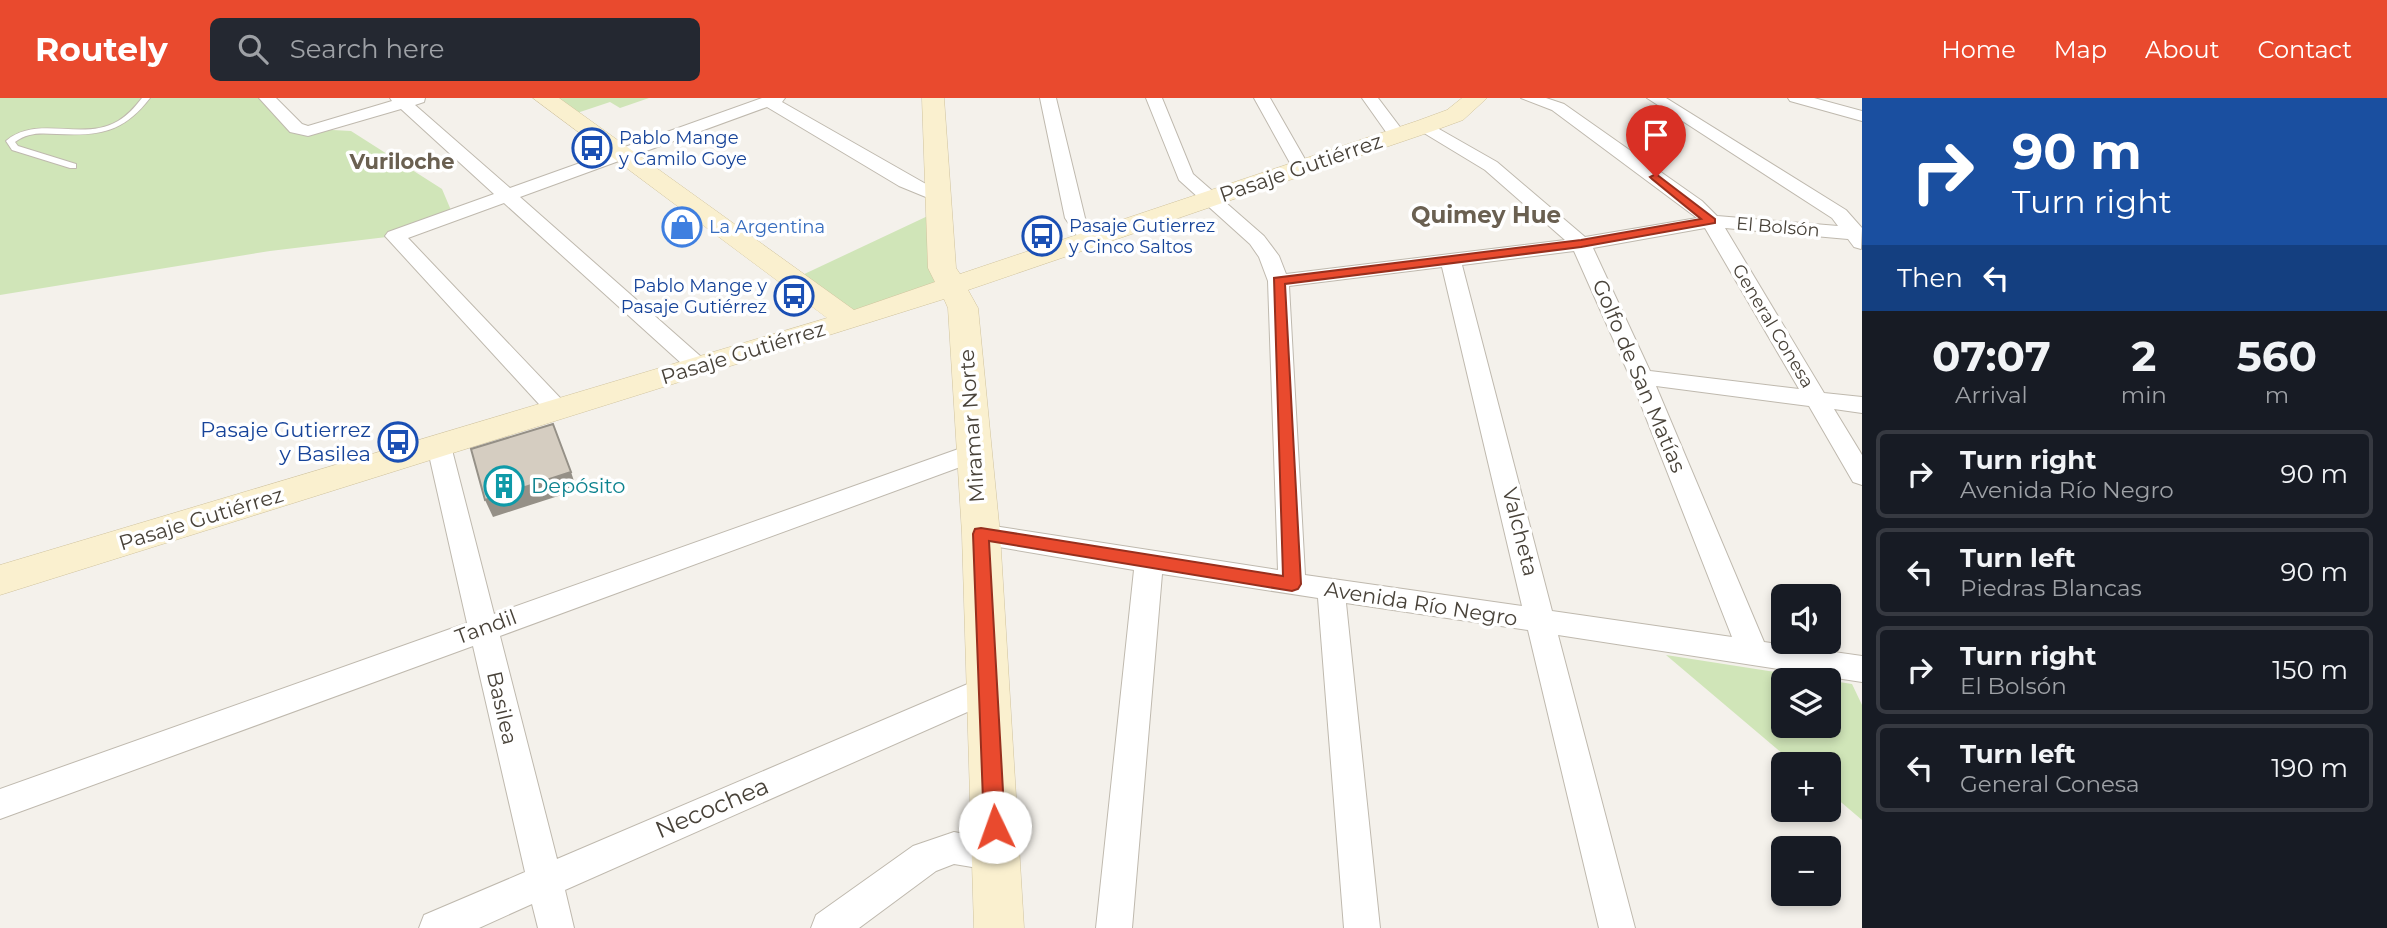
<!DOCTYPE html>
<meta charset="utf-8">
<style>
body{margin:0;font-family:Montserrat,sans-serif;background:#242831;color:#f1f3f6;height:100vh;display:flex;flex-direction:column;font-size:26px;white-space:nowrap}
*{box-sizing:border-box;margin:0}
p{font-size:23px;color:#9ea1a6}
.icon{flex:none;width:38px;height:38px;fill:none;stroke:currentColor;stroke-width:2;stroke-linecap:round;stroke-linejoin:round}
.map{position:relative;flex:1;overflow:hidden}
.sheet{display:flex;flex-direction:column;background:#171b24;width:525px}
.sheet>*{flex:none}
.banner{background:#1a4fa0;color:#fff;overflow:hidden}
.controls{position:absolute;left:1771px;top:486px;display:grid;gap:14px}
.controls a{display:grid;place-items:center;width:70px;height:70px;border-radius:10px;background:#171b24;box-shadow:0 4px 10px #0003;font-size:35px}
.pin{position:absolute;display:grid;place-items:center;width:60px;height:60px;color:#fff;margin:-72px -30px;border-radius:50% 50% 50% 0;rotate:-45deg;box-shadow:0 0 7px #0007}
.pin .icon{rotate:45deg}
.me{position:absolute;width:77px;margin:-38px;rotate:357deg;stroke-linejoin:round;filter:drop-shadow(0 0 5px #0008)}
.turn{display:flex;align-items:center;gap:24px;height:147px;padding:0 35px;font-size:32px}
.turn .icon{width:91px;height:91px;stroke-width:2.5}
.turn b{display:block;font-size:49px;line-height:60px}
.then{display:flex;align-items:center;height:66px;padding:0 35px;background:#0003;gap:14px;font-size:26px}
.eta{display:flex;justify-content:space-evenly;align-items:center;height:119px;text-align:center}
.eta b{font-size:42px;font-weight:700;line-height:49px}
ul{padding:0;list-style:none}
li{display:flex;align-items:center;gap:21px;height:88px;margin:0 14px 10px;padding:0 21px;border:4px solid #363941;border-radius:10px}
li div{flex:1}
li b{display:block;font-size:26px}
li em{font-style:normal}
header{display:flex;align-items:center;gap:42px;box-sizing:border-box;height:98px;padding:0 35px;background:#e94a2e;color:#fff}
header strong{font-size:33px}
nav{display:flex;gap:38px;margin-inline-start:auto;font-size:24px}
.search{width:490px;height:63px;background:#242831;display:flex;align-items:center;gap:18px;box-sizing:border-box;padding:0 24px;border-radius:10px;color:#9ea1a6;font-size:26px}
main{display:flex;flex:1;min-height:0}
.map>svg:first-child{display:block}
</style>
<header>
<strong>Routely</strong>
<div class="search"><svg class="icon" aria-label="search" viewBox="0 0 24 24"><circle cx="10" cy="10" r="6"/><path d="M15 15l6 6"/></svg>Search here</div>
<nav><a>Home</a><a>Map</a><a>About</a><a>Contact</a></nav>
</header>
<main>
<div class="map">
<svg width="1862" height="830" viewBox="0 0 1862 830">
<rect width="100%" height="100%" fill="#f4f1eb"/>
<!-- green -->
<path fill="#d0e5b8" fill-rule="evenodd" d="M0 0H267L296 30 351 33 442 91 453 117 395 138 270 153 0 197Z
M544 0H649L620 10 610 4 568 18Z
M932 116 945 185 851 218 798 179Z
M1666 557 1852 586 1862 607V722L1829 694V667H1796ZM1783 583H1829V628H1783Z"/>
<g fill="none" stroke-linecap="round" stroke-linejoin="round">
<!-- lane casing -->
<g stroke="#bfb9ae" stroke-width="2">
<path id="lane" d="M142 0H150C123 35 99 38 57 36 41 35 28 34 15 44L18 48 76 66V70H70L12 52 6 43C37 16 83 44 118 23 128 17 135 9 142 0Z"/>
</g>
<!-- street casing -->
<g stroke="#bfb9ae" stroke-width="2">
<path id="street" d="M259 0H276L302 26 308 28 392 3 390 0H425L424 4 415 7 510 90 762 0H785L782 4 947 98 938 104 899 88 767 9 520 99 707 264 710 269 707 274H691L504 105 408 140 565 305 569 311 565 317H549L385 138 388 134 494 96 401 11 308 38 290 34Z
M1040 0H1056L1085 120 1099 141 1096 145H1082L1065 120Z
M1146 0H1162L1193 76 1264 138 1279 158 1286 176 1565 142 1485 72 1419 32 1417 28 1419 24 1425 23 1497 64 1585 139 1697 120 1552 12 1521 0H1546L1564 6 1702 103 1717 118 1838 128 1832 120 1647 0H1666L1846 112 1862 130 1861 151 1854 149 1848 141 1725 130 1824 295 1862 299V315L1834 311 1862 357V387L1853 384 1809 308 1656 288 1764 544 1862 558V584L1558 537 1635 830H1599L1528 532 1346 505 1380 830H1344L1318 500 1162 476 1132 830H1096L1134 472 981 446 972 443 968 436 972 429 981 426 1278 472 1268 183 1259 159 1250 146 1179 82ZM1705 130 1799 291 1650 273 1593 150ZM1574 153 1630 279 1732 539 1552 513 1462 167ZM1442 169 1522 508 1305 477 1289 188Z
M1254 0H1270L1310 70 1307 74H1295Z
M1362 0H1378L1406 37 1403 41H1391Z
M1788 0H1814L1862 13V23L1790 3Z
M439 340 448 342 451 348 494 516 964 349 973 346 982 349 985 355 982 361 500 538 557 761 977 582 988 578 999 582 1003 591 999 600 565 792 574 830H538L532 806 479 830H419L424 817 525 774 473 548 0 721V691L467 525 427 348 430 342Z
M954 734 1008 744 1013 756 1008 768 996 773 954 766 936 773 859 830H811L816 817 913 748Z"/>
</g>
<!-- secondary casing -->
<g stroke="#d0c39e" stroke-width="1">
<path id="secondary" d="M533 0H559L854 212 935 184 928 170 922 0H944L956 170 960 176 1417 23 1447 12 1462 0H1487L1463 22 1433 33 968 192 978 210 1000 436 1024 830H974L962 436 948 210 944 201 0 497V467L827 220Z"/>
</g>
<!-- lane -->
<use href="#lane" fill="#fff" fill-rule="evenodd"/>
<!-- street -->
<use href="#street" fill="#fff" fill-rule="evenodd"/>
<!-- secondary -->
<use href="#secondary" fill="#faf0cf" fill-rule="evenodd"/>
</g>
<!-- shaded-wall -->
<path fill="#959087" d="M571 374 577 392 493 419 485 402Z"/>
<!-- building -->
<path fill="#d5cdc1" stroke="#959087" stroke-width="2" d="M553 326 571 374 485 402 471 351Z"/>
<!-- route -->
<path fill="#e94a2e" stroke="#97301e" stroke-width="2" d="M1656 76 1715 121V125L1581 149 1285 186 1301 486 1298 491 1292 493 989 443 1005 729 1002 735 995 738 987 735 984 729 973 436 975 431 981 430 1283 478 1274 180 1581 142 1701 121 1652 81 1650 79Z"/>
<!-- icons -->
<defs>
<g id="bus-ring" transform="scale(2.0125)"><circle r="9.5" fill="#fff" stroke="#1a4fb4" stroke-width="1.5"/><path d="M-5-6H5V4H4V6H2V4H-2V6H-4V4H-5ZM-3.5-4V0h7V-4ZM-3.5 1.2v1.5H-2V1.2ZM2 1.2v1.5H3.5V1.2Z" fill="#1a4fb4"/></g>
<g id="shop-ring" transform="scale(2.0125)"><circle r="9.5" fill="#fff" stroke="#3f7fe0" stroke-width="1.5"/><path d="M-5-2.5h2.3a2.7 3.5 0 0 1 5.4 0H5L5.5 6h-11ZM-1.5-2.5h3a1.5 2.3 0 0 0-3 0Z" fill="#3f7fe0"/></g>
<g id="building-ring" transform="scale(2.0125)"><circle r="9.5" fill="#fff" stroke="#0f9aa8" stroke-width="1.5"/><path d="M-4-6H4V6H1V3H-1V6H-4ZM-2.5-4.3h1.7v1.8h-1.7ZM.8-4.3h1.7v1.8H.8ZM-2.5-1h1.7V.8h-1.7ZM.8-1h1.7V.8H.8Z" fill="#0f9aa8"/></g>
</defs>
<g fill-rule="evenodd">
<use href="#bus-ring" x="592" y="50"/>
<use href="#shop-ring" x="682" y="129"/>
<use href="#bus-ring" x="1042" y="138"/>
<use href="#bus-ring" x="794" y="198"/>
<use href="#bus-ring" x="398" y="344"/>
<use href="#building-ring" x="504" y="388"/>
</g>
<g text-anchor="middle" stroke-width="7" stroke-linejoin="round" paint-order="stroke">
<!-- far-transit labels -->
<g font-size="18" fill="#164399" stroke="#fff" text-anchor="start">
<text x="619" y="46">Pablo Mange<tspan x="619" dy="21">y Camilo Goye</tspan></text>
<text x="1069" y="134">Pasaje Gutierrez<tspan x="1069" dy="21">y Cinco Saltos</tspan></text>
<text x="767" y="194" text-anchor="end">Pablo Mange y<tspan x="767" dy="21">Pasaje Gutiérrez</tspan></text>
</g>
<!-- far-shop labels -->
<g font-size="18" fill="#366cbe" stroke="#fff" text-anchor="start">
<text x="709" y="135">La Argentina</text>
</g>
<!-- far-street labels -->
<g font-size="18" fill="#484239" stroke="#fff">
<text transform="translate(1778 129) rotate(5)" y="6">El Bolsón</text>
<text transform="translate(1773 228) rotate(59)" y="6">General Conesa</text>
</g>
<!-- far-quarter labels -->
<g font-size="21" font-weight="bold" fill="#6a6051" stroke="#fff">
<text x="402" y="71">Vuriloche</text>
</g>
<!-- street labels -->
<g font-size="21" fill="#484239" stroke="#fff">
<text transform="translate(1301 70) rotate(-19)" y="7">Pasaje Gutiérrez</text>
<text transform="translate(743 255) rotate(-17)" y="7">Pasaje Gutiérrez</text>
<text transform="translate(1639 278) rotate(67)" y="7">Golfo de San Matías</text>
<text transform="translate(972 328) rotate(-94)" y="7">Miramar Norte</text>
<text transform="translate(201 421) rotate(-17)" y="7">Pasaje Gutiérrez</text>
<text transform="translate(1520 434) rotate(76)" y="7">Valcheta</text>
<text transform="translate(1421 506) rotate(9)" y="7">Avenida Río Negro</text>
<text transform="translate(486 529) rotate(-20)" y="7">Tandil</text>
<text transform="translate(502 610) rotate(77)" y="7">Basilea</text>
</g>
<!-- transit labels -->
<g font-size="21" fill="#164399" stroke="#fff" text-anchor="end">
<text x="371" y="339">Pasaje Gutierrez<tspan x="371" dy="24">y Basilea</tspan></text>
</g>
<!-- culture labels -->
<g font-size="21" fill="#0d838f" stroke="#fff" text-anchor="start">
<text x="531" y="395">Depósito</text>
</g>
<!-- far-district labels -->
<g font-size="23" font-weight="bold" fill="#6a6051" stroke="#fff">
<text x="1486" y="125">Quimey Hue</text>
</g>
<!-- near-street labels -->
<g font-size="24" fill="#484239" stroke="#fff">
<text transform="translate(712 710) rotate(-23)" y="8">Necochea</text>
</g>
</g>
</svg>
<div class="controls">
<a><svg class="icon" aria-label="sound" viewBox="0 0 24 24"><path d="M4 9h4l5-4v14l-5-4H4zM17 9q2 3 0 6"/></svg></a>
<a><svg class="icon" aria-label="layers" viewBox="0 0 24 24"><path d="M12 4l9 5-9 5-9-5zM3 14l9 5 9-5"/></svg></a>
<a>+</a>
<a>−</a>
</div>
<div class="pin" style="left:1656px;top:79px;background:#d93025"><svg class="icon" aria-label="arrive" viewBox="0 0 24 24"><path d="M6 21V4h12l-3 4 3 4H6"/></svg></div>
<svg class="me" style="left:995px;top:729px" viewBox="-20 -20 40 40"><circle r="19" fill="#fff"/><path d="M0-13L10 11 0 6-10 11z" fill="#e94a2e"/></svg>
</div>
<section class="sheet">
<div class="banner">
<div class="turn"><svg class="icon" aria-label="right" viewBox="0 0 24 24"><path d="M7 20v-9h11M14 6l5 5-5 5"/></svg><div><b>90 m</b>Turn right</div></div>
<div class="then">Then<svg class="icon" aria-label="left" viewBox="0 0 24 24"><path d="M17 20v-9H6M10 6l-5 5 5 5"/></svg></div>
</div>
<div class="eta">
<div><b>07:07</b><p>Arrival</p></div>
<div><b>2</b><p>min</p></div>
<div><b>560</b><p>m</p></div>
</div>
<ul>
<li><svg class="icon" aria-label="right" viewBox="0 0 24 24"><path d="M7 20v-9h11M14 6l5 5-5 5"/></svg><div><b>Turn right</b><p>Avenida Río Negro</p></div><em>90 m</em></li>
<li><svg class="icon" aria-label="left" viewBox="0 0 24 24"><path d="M17 20v-9H6M10 6l-5 5 5 5"/></svg><div><b>Turn left</b><p>Piedras Blancas</p></div><em>90 m</em></li>
<li><svg class="icon" aria-label="right" viewBox="0 0 24 24"><path d="M7 20v-9h11M14 6l5 5-5 5"/></svg><div><b>Turn right</b><p>El Bolsón</p></div><em>150 m</em></li>
<li><svg class="icon" aria-label="left" viewBox="0 0 24 24"><path d="M17 20v-9H6M10 6l-5 5 5 5"/></svg><div><b>Turn left</b><p>General Conesa</p></div><em>190 m</em></li>
</ul>
</section>
</main>
